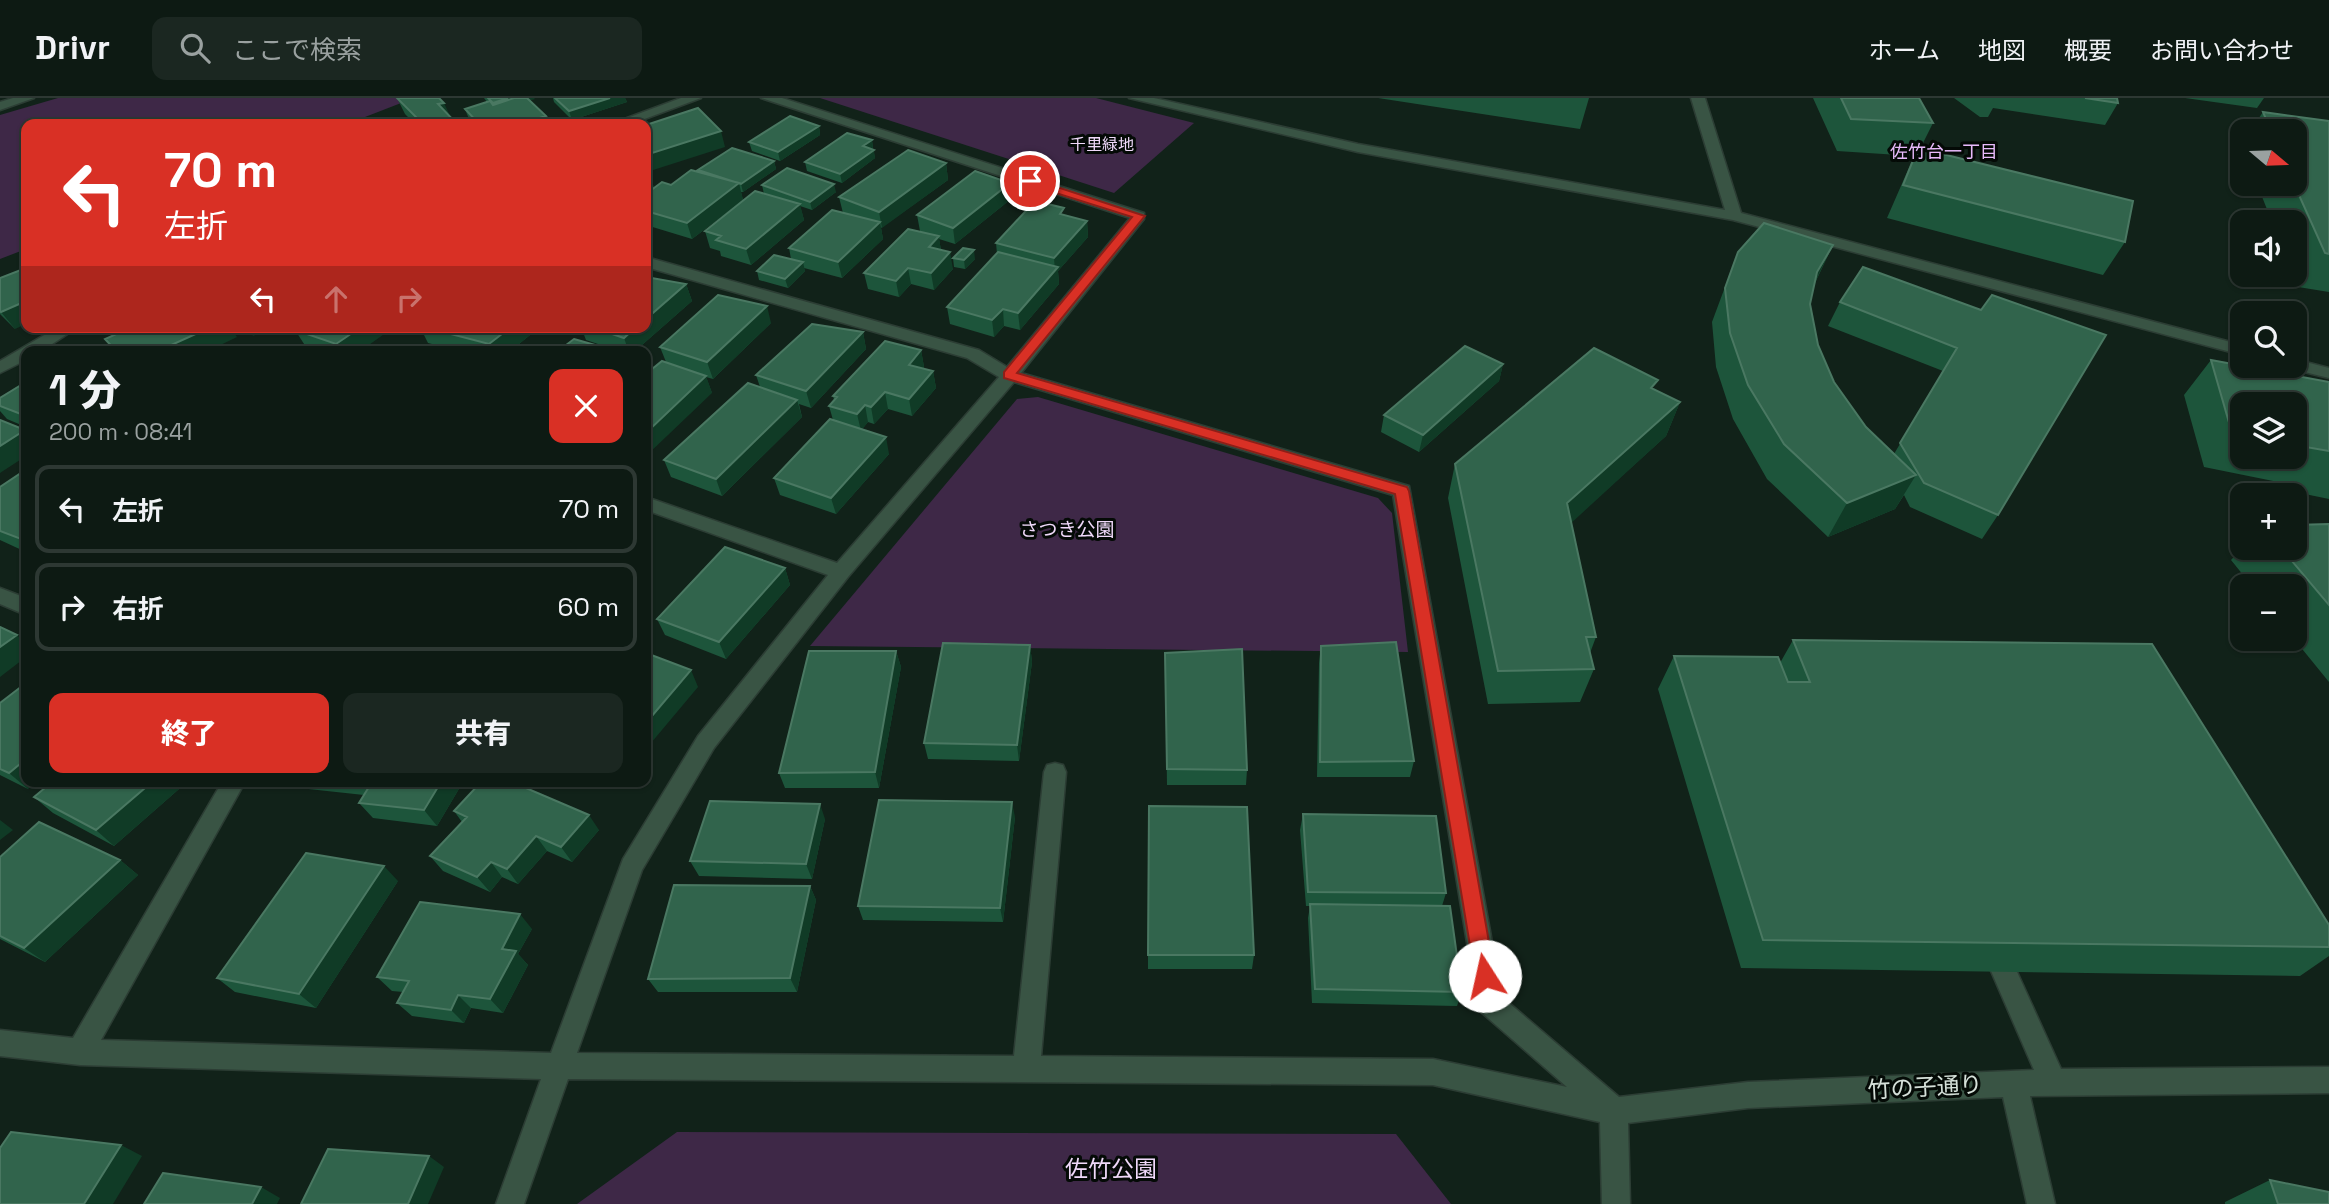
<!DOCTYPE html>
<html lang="ja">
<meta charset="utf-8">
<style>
body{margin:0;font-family:"Space Grotesk","Noto Sans JP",sans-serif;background:#1b2721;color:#f1f3f6;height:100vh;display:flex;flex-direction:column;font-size:26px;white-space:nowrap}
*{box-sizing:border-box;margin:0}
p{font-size:23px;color:#9aa1a0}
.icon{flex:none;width:38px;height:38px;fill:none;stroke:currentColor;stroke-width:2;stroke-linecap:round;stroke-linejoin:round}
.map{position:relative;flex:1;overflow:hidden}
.drawer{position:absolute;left:21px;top:248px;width:630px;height:441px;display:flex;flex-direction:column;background:#0d1a13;border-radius:14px;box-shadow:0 2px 5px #0004,0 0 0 2px #2d3833}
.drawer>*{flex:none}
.top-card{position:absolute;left:21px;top:21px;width:630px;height:214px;border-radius:14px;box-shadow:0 2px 5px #0004,0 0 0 2px #2d3833;background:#d93025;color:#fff;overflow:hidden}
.needle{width:46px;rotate:109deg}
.controls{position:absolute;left:2230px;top:21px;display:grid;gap:14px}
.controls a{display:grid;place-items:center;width:77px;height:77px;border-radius:14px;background:#0d1a13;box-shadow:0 2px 5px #0004,0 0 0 2px #2d3833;font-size:35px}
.pin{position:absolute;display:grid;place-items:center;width:60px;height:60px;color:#fff;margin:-30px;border:4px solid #fff;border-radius:50%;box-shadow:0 2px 7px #0007}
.me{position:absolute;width:77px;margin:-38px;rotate:350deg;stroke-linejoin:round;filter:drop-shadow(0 0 5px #0008)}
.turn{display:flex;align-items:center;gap:24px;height:147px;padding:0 28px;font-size:32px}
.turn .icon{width:91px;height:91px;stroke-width:2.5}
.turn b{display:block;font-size:49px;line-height:60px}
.lanes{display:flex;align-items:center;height:66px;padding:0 28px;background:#0003;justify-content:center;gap:35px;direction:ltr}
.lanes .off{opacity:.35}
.round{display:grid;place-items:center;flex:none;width:74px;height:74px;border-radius:14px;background:#1b2721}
.overview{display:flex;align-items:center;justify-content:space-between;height:119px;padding:0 28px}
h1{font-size:42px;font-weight:800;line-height:52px}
.cta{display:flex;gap:14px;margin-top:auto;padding:14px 28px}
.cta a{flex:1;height:80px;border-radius:14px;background:#d93025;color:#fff;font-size:28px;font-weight:800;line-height:80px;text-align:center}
.cta a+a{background:#1b2721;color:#f1f3f6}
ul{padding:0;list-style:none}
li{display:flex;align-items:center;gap:21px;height:88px;margin:0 14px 10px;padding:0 14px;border:4px solid #2d3833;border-radius:14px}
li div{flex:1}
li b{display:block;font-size:26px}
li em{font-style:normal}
header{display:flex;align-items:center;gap:42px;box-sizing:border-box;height:98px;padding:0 35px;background:#0d1a13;border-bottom:2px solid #2d3833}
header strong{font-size:33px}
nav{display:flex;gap:38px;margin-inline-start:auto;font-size:24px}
.search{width:490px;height:63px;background:#1b2721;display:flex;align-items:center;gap:18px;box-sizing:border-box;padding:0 24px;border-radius:14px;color:#9aa1a0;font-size:26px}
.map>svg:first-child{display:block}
</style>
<header>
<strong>Drivr</strong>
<div class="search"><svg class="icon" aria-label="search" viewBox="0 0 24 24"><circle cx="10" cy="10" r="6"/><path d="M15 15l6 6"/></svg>ここで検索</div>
<nav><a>ホーム</a><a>地図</a><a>概要</a><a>お問い合わせ</a></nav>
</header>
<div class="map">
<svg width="2329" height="1106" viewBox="0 0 2329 1106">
<rect width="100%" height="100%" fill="#112219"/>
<!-- green -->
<path fill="#3e2847" d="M58 0H414L347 26H26V151L0 161V17Z
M820 0H1096L1194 25 1114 95Z
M1038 299 1378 400 1392 415 1408 554 810 548 1017 301Z
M677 1034 1396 1036 1451 1106H577Z"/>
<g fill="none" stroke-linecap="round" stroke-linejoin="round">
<!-- minor casing -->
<g stroke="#2c3d34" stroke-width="3">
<path id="minor" d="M13 0H34L0 12V4Z
M681 0H701L631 26H611Z
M761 0H782L1144 115V121L1021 275 1409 388 1502 899 1619 999 1748 984 2034 972 1991 873 1995 865 2004 861 2013 865 2061 971 2329 969V995L2030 998 2055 1106H2027L2003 999 1748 1010 1628 1025 1630 1106H1602L1600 1024 1433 987 568 981 524 1106H496L541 981 80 967 0 958V932L73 940 222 684H245L101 942 551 955 623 761 698 638 828 477 646 412V399L837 465 999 279 967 260 646 169V159L979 252 1007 269 1130 120ZM1014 284 1393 397 1477 905 1481 914 1567 989 1433 961 1041 958 1066 674 1063 667 1055 665 1047 667 1044 674 1014 958 577 955 642 772 714 650 848 479Z
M1129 0H1154L1358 46 1725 112 1691 0H1705L1741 115 2242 247V257L1733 122 1358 54Z
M58 229H78L40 254H26V262L0 275V263Z
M2294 261 2329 270V280L2288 270 2294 268Z
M0 490 26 500V517L0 506Z"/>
</g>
<!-- minor -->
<use href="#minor" fill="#395444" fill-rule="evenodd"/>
</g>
<!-- wall -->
<path fill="#1d553b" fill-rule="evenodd" d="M397 0 450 18 412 23 405 16Z
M484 0H534L530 2 546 18 549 26H471L465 11 487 4Z
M553 0H625L627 4 572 22 554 4Z
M1378 0H1589L1580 31Z
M1813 0H1919L1933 25 1920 51 2125 144 2103 177 1887 120 1914 58 1837 53Z
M1954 0H2117L2118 5 2105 27 1993 10 1988 19H1980Z
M2185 0H2264L2257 10Z
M2263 14 2329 23V194L2298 189 2293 177H2294V124H2272L2257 86H2294V33H2250Z
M819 28 820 37 780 63 752 53 749 44Z
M872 42 873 51 875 60 842 85 807 73 805 64Z
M774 63 776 71 743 94H741L743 102 692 141 646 127V74L650 77 654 90 671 87 699 74 698 72Z
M946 65 948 82 881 130 883 141 842 180 804 170 805 173 788 190 759 182 757 173 791 161 789 150 843 115 839 99Z
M762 87 836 94 812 112 800 108 804 122 751 167 721 158 720 153 710 150 705 133 764 96Z
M1011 101 955 146 939 141 941 152 953 171 934 192 911 186 899 199 868 191 864 175 920 133 917 117Z
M1065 117 1087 123 1088 139 1058 173 1059 186 1020 232 1004 228 994 239 950 226 947 209 997 156 996 145Z
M1833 147 1815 185 1810 206 1818 247 1834 284 1866 329 1894 356 1943 273 1828 228 1840 204 1981 212 1998 417 1982 441 1910 409 1904 397 1895 411 1828 439 1767 381 1733 321 1716 269 1712 224 1738 154Z
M953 160 975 161 965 171 954 169Z
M0 180 15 231 0 216Z
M686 186 692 203 634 254H622L586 242 581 229H646Z
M771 225 713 281 706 279 712 295 666 264 660 249Z
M420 229H540L509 254H464L428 245Z
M295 232 359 254H320L306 249Z
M863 234 866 251 811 310 799 306 802 319 722 398 671 379 664 362 760 289 756 277Z
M921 252 924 269 923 271 933 273 936 290 912 318 888 311 874 326 868 324 862 331 889 356 836 416 780 397 774 380 833 322 829 308 834 302 833 298Z
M2211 262 2329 284V401L2300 395 2298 388 2204 369 2184 297ZM2242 306H2294V359H2242Z
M1503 266 1499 283 1419 354 1381 334 1384 317Z
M26 284V329L7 321 0 313V300Z
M1655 292 1680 304 1666 338 1571 424 1596 539 1590 555 1594 571 1580 604 1488 606 1448 400 1455 366Z
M26 374V454L0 442V389Z
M2329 426V584L2294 541V488H2252L2231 462 2242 450H2294Z
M785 470 790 487 726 561 665 537 657 521Z
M1793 542 2329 827V858L2300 878 1741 870 1658 591 1674 558 1780 565Z
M1030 547 1032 564 1019 663 928 661 924 645Z
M1321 548 1414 663 1410 679H1317L1319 565Z
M896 553 901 569 879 690H785L779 675Z
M1165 555 1247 672 1246 687H1167Z
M0 605 28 691 0 677Z
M52 684H187L114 748 53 715 34 699Z
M294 684H463L437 728 373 720 359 705 364 697 299 690Z
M454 713 599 732 572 764 547 753 518 786 502 779 490 794 443 773 430 758 462 724Z
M1303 716 1446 795 1442 808 1462 894 1457 908 1312 905 1308 820 1310 808H1306L1300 732Z
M1015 719 1003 824 863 822 858 808Z
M825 721 812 781 699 778 690 763Z
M0 759 120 762 138 777 45 864 0 841Z
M398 783 316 910 235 894 217 880Z
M810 788 816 802 797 894H658L648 881Z
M532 831 518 856 528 867 503 915 471 910 464 925 412 918 397 905 403 894 392 893 377 879Z
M1148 857H1254L1252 871H1148Z
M2270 1082 2329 1106H2225V1104Z"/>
<!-- shaded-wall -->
<path fill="#103b26" d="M508 0H534L535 1 496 13 493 5Z
M610 0H625L627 4 572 22 569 13Z
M444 5 451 20 438 6Z
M546 18 549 26H520Z
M819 28 820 37 780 63 778 54Z
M721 33 725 49 650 73 646 62V57Z
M872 42 873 51 865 57 863 48Z
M874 52 875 60 842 85 840 76Z
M774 63 776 71 743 94 741 86Z
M946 65 948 82 882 130 879 114Z
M650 77 655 94 646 98V79Z
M739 85 743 102 692 141 687 125Z
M1010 85 1011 101 955 146 953 130Z
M834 86 836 94 812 112 810 104Z
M800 106 804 122 751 167 746 151Z
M1087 123 1088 139 1058 173 1059 186 1020 232 1018 215 1055 173 1054 160Z
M880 124 883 141 842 180 838 164Z
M939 138 941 155 929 149Z
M1833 147 1817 180 1802 208 1817 174Z
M974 152 975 161 965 171 964 162Z
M950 154 953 171 934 192 931 175Z
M803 164 805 173 788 190 785 181Z
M908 170 911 186 899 199 896 183Z
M686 186 692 203 634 254H629L624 240 636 229H646V221Z
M26 203V226L15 231 1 214Z
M767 208 771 225 713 281 707 264Z
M1003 211 1004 228 994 239 992 222Z
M211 229H230L237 239 206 254H156Z
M248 229H276L253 238Z
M361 229H394L359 254H341L336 246Z
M511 229H540L509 254H493L489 246Z
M863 234 866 251 811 310 806 293Z
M921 252 924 269 912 284 909 267Z
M1503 266 1499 283 1419 354 1423 337Z
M933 273 936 290 912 318 909 301Z
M706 278 712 295 646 358V335Z
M885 294 888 311 874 326 871 309Z
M797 302 802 319 722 398 716 381Z
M1680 304 1666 338 1556 439 1567 405Z
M865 307 868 324 861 333 857 316Z
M25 332 26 334V358L0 375V348Z
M886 339 889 356 836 416 831 400Z
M1916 377 1895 411 1828 439 1847 405Z
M26 438V447L21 441Z
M785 470 790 487 726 561 719 544Z
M17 537 26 546V559L0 579V549Z
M1030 547 1032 564 1019 663 1017 647Z
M896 553 901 569 879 690 875 674Z
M691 572 698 589 646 651V625Z
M26 661V684H36L28 691 9 675Z
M152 684H187L114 748 96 732Z
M441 684H463L437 728 424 712Z
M1012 704 1015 719 1003 824 1000 810Z
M820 706 825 721 812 781 806 766Z
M589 717 599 732 572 764 561 749Z
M0 722 13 732 0 742Z
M536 738 547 753 518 786 507 771Z
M120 762 138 777 45 864 24 850Z
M491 764 502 779 490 794 477 779Z
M384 768 398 783 316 910 299 896Z
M810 788 816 802 797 894 790 880Z
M520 816 532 831 518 856 528 867 503 915 490 901 502 851Z
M458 897 471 910 464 925 451 912Z
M121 1047 142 1058 113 1106H84Z
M429 1058 444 1069 428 1106H408Z
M261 1089 280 1100 277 1106H252Z"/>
<!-- building -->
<path fill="#31644c" stroke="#4a7862" stroke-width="2" d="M397 0H439L444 5 438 6 457 26H402L418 21Z
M488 0H508L493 5Z
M514 0H527L546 18 520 26H507L505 24 499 26H479L465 11 490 3 493 7Z
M555 0H610L569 13Z
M1841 0H1919L1933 25 1851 21Z
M2085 0H2117L2118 5Z
M698 10 721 33 646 57V27Z
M2263 14 2329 23V156L2325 155 2294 86V33H2271Z
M790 18 819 28 778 54 749 44Z
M847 35 872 42 863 48 874 52 840 76 805 64Z
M732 50 774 63 741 86 698 72Z
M1918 50 2133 103 2125 144 1903 87Z
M908 52 946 65 879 114 839 99Z
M787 70 834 86 810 104 762 87Z
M691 72 739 85 687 125 646 113V96L662 84 671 87Z
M975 73 1010 85 953 130 917 117Z
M755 93 800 106 746 151 716 142 721 138 705 133Z
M1035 103 1064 110 1060 116 1087 123 1054 160 996 145Z
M832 112 880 124 838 164 789 150Z
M1764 125 1833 147 1817 174 1810 206 1818 247 1834 284 1866 329 1916 377 1847 405 1784 346 1748 287 1730 235 1725 190 1738 154Z
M908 131 939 138 929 149 950 154 931 175 908 170 896 183 864 175Z
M963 150 974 152 964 162 953 160Z
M998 154 1058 169 1018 215 1003 211 992 222 947 209Z
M774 157 803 164 785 181 757 173Z
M1863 169 1981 212 1992 197 2106 237 1998 417 1924 385 1900 345 1957 250 1840 204Z
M26 170V203L1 214 0 213V180Z
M646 179 686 186 646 221Z
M718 197 767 208 707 264 660 249Z
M812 226 863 234 806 293 756 277Z
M132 229H211L156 254H117L105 241Z
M299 229H361L336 246 295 232Z
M424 229H511L489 246Z
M592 229H636L624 240Z
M574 241 616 253 557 254Z
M885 243 921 252 909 267 933 273 909 301 885 294 871 309 865 307 857 316 829 308 837 299 833 298Z
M1465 248 1503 266 1423 337 1384 317Z
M1594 250 1658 282 1651 290 1680 304 1567 405 1596 539H1586L1594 571 1498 573 1455 366Z
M2211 262 2329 284V353L2294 347V306H2242V337L2232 335Z
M662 263 706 278 646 335V276Z
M26 284V318L0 308V300Z
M748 285 797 302 716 381 664 362Z
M830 321 886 339 831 400 774 380Z
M0 322 25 332 0 348Z
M24 373 26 374V438L21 441 0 433V389Z
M2329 426V507L2281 450H2294V427Z
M725 449 785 470 719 544 657 521Z
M0 529 17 537 0 549Z
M1793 542 2152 546 2329 827V849L1763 842 1674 558 1778 559 1788 584H1810Z
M1396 544 1414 663 1320 664 1321 548Z
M943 545 1030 547 1017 647 924 645Z
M1242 551 1247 672 1167 671 1165 555Z
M809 553H896L875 674 779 675Z
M646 555 691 572 646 625Z
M26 585V661L9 675 0 671V605Z
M52 684H152L96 732 34 699Z
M371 684H441L424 712 359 705 372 684Z
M481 684H512L589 717 561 749 536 738 507 771 491 764 477 779 430 758 467 719 454 713Z
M879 702 1012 704 1000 810 858 808Z
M710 703 820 706 806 766 690 763Z
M1149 708 1247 709 1254 857H1148Z
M1303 716 1436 718 1446 795 1308 794Z
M39 724 120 762 24 850 0 838V759Z
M306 755 384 768 299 896 217 880Z
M674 787 810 788 790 880 648 881Z
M420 804 520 816 502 851 516 853 490 901 458 897 451 912 397 905 409 883 377 879Z
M1310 806 1450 808 1462 894 1315 891Z
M11 1034 121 1047 84 1106H0V1050Z
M328 1051 429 1058 408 1106H301Z
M163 1075 261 1089 252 1106H144Z
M2270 1082 2329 1094V1106H2278Z"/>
<!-- route -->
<path fill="#d93025" stroke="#8d1f18" stroke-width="2" d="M1030 80 1145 118 1017 275 1407 389 1409 393 1495 878 1492 885 1485 887 1478 885 1475 878 1395 396 1004 280V274L1132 119 1027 86V81Z"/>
<g text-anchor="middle" stroke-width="6" stroke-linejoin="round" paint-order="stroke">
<!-- far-park labels -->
<g font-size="16" fill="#f0d9fa" stroke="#040a06">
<text x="1102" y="52">千里緑地</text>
</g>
<!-- far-neighbourhood labels -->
<g font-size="18" fill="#e8bafb" stroke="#040a06">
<text x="1944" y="60">佐竹台一丁目</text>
</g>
<!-- park labels -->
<g font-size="19" fill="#f0d9fa" stroke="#040a06">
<text x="1067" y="438">さつき公園</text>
</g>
<!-- near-street labels -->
<g font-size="23" fill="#d5e0d9" stroke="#040a06">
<text transform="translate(1925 989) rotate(-3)" y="8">竹の子通り</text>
</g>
<!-- near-park labels -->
<g font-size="23" fill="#f0d9fa" stroke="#040a06">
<text x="1111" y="1079">佐竹公園</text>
</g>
</g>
</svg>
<div class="controls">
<a><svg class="needle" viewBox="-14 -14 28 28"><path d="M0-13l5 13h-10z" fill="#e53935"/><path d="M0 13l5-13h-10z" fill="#9aa1a0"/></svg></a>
<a><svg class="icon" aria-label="sound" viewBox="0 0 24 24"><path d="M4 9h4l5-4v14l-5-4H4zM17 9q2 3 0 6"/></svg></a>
<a><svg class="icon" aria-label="search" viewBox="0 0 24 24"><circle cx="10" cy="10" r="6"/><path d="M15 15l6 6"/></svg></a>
<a><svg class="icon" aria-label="layers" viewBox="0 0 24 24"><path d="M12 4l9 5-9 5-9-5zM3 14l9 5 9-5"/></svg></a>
<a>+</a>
<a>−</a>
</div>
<div class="pin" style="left:1030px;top:83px;background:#d93025"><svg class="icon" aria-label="arrive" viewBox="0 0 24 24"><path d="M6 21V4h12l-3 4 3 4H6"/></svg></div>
<svg class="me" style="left:1485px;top:878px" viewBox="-20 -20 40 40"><circle r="19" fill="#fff"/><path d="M0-13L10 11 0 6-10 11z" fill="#d93025"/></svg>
<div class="top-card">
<div class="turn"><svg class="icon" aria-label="left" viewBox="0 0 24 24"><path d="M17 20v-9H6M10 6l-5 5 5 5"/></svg><div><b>70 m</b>左折</div></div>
<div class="lanes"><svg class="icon" aria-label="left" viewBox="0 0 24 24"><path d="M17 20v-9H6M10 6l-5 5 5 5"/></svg><svg class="icon off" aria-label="ahead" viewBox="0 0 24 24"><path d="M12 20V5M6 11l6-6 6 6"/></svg><svg class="icon off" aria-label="right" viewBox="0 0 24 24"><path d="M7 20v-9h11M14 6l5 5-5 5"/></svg></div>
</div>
<section class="drawer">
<div class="overview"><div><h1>1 分</h1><p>200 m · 08:41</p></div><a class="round" style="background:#d93025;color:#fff"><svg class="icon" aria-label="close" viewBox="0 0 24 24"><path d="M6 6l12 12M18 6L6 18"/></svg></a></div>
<ul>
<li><svg class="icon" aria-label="left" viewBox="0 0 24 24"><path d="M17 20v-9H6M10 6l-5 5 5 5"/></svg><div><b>左折</b></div><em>70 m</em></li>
<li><svg class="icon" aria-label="right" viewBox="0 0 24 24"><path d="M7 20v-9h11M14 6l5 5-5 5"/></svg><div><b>右折</b></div><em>60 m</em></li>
</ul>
<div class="cta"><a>終了</a><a>共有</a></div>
</section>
</div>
